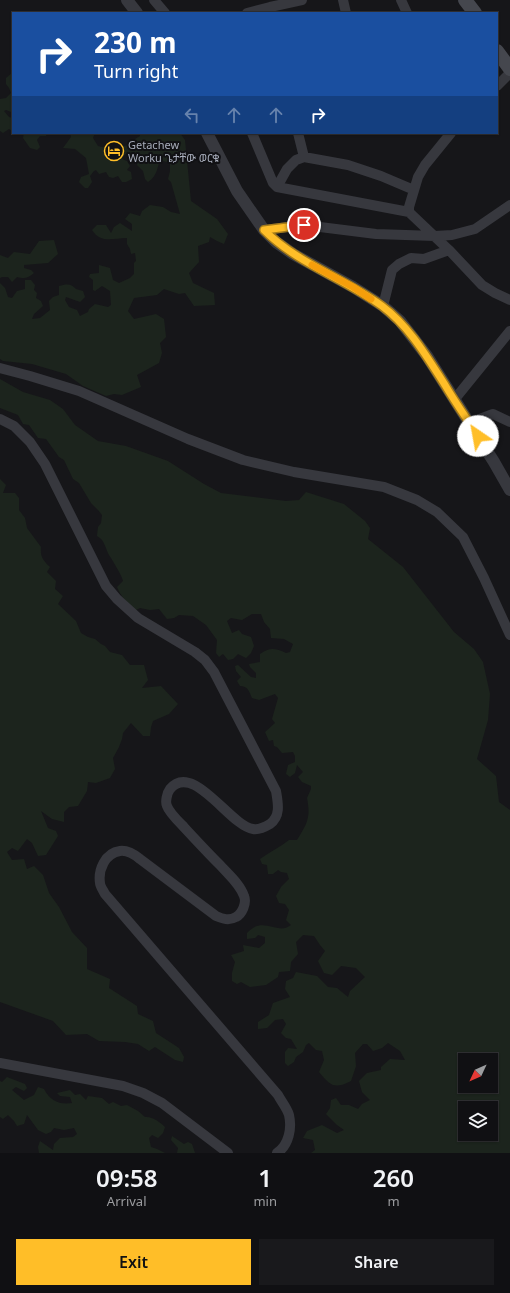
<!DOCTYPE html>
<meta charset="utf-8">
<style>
body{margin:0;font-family:"Noto Sans","Noto Sans Ethiopic",sans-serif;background:#19191c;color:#f1f3f6;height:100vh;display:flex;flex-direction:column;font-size:15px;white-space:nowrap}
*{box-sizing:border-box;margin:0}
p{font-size:13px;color:#9c9da0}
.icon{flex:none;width:22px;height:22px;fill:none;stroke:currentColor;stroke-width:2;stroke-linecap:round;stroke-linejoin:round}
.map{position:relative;height:1153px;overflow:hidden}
.side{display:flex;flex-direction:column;background:#101013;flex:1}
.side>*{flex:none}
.guide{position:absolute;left:12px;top:12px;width:486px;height:122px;border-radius:0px;box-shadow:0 1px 3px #0004,0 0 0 1px #303033;background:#1a4fa0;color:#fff;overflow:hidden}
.needle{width:26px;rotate:226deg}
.fabs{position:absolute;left:458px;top:1053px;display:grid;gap:8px}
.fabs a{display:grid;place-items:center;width:40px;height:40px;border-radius:0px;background:#101013;box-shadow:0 1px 3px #0004,0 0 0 1px #303033;font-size:20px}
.pin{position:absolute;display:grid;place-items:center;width:34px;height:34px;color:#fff;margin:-17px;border:2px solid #fff;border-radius:50%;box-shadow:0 1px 4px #0007}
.me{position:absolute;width:44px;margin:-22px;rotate:327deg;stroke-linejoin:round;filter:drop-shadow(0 0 3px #0008)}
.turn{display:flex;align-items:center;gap:14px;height:84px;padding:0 16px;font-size:18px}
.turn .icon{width:52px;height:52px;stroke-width:2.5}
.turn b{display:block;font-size:28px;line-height:34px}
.lanes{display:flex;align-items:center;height:38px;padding:0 16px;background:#0003;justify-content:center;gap:20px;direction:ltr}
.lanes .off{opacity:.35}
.eta{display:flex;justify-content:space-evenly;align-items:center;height:68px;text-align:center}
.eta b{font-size:24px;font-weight:600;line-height:28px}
.button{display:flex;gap:8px;margin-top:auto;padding:8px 16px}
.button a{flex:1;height:46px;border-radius:0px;background:#ffbe28;color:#111;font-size:16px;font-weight:600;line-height:46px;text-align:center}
.button a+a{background:#19191c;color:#f1f3f6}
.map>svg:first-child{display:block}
</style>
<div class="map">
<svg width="510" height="1153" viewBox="0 0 510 1153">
<rect width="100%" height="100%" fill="#161619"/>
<!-- green -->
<path fill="#1c241d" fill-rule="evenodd" d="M13 72V110L11 112 6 110 4 111 9 117 13 118V132L9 129 3 133 0 131V99L6 98 11 93 9 88 6 84V78Z
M24 133H47L46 136H40L37 140 40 147 37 150 30 148 23 138Z
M70 133H95L93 138 98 146 106 148 111 152H116C121 146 124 145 132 145L135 139 140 136V133H180L185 140 191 201 217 219 228 234 224 244 217 241 210 237 209 242 198 246 199 262 189 273 193 283 214 293 215 305 194 306 185 293 179 294 164 289 157 295 134 298 128 311 134 319 156 314 164 319 166 337 160 343 162 353 159 363 137 375 141 387 122 395 114 394 106 396 83 386 66 374 32 364 3 361 0 359V283L5 288 8 297 12 298 17 291 25 289V280H31L35 285 34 290 37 293 36 298 41 301 43 306 34 314 32 319 40 318 50 310 49 301 53 297 59 295V286C66 284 71 283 76 289L83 291 85 297 80 302 66 297 65 300 69 307 77 310 80 316 88 312 89 309 95 304 108 307 111 305 110 291 102 286 95 291 93 290V280L89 277 90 274 99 273V265L110 268 113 280 119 283 130 278 134 274V263L136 261 135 253 131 254 130 249 127 244V238C113 238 101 244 92 230L97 225H106L111 233 114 227 120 223 132 231V224L125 219 130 213 140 216 142 211 150 205 163 207 171 212 180 214 171 182 168 179 170 171V163L163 161 161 157C157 166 158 176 148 182L145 179 143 171 137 165 138 160 132 157 129 152 124 155 122 159 127 161 130 166 127 170 131 172 132 179 126 182H122L118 176 113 178 109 177 106 172 99 174 96 170 94 171 90 176 92 182 88 188H85L79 182 81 177 89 174 86 158 75 149 63 148 71 137Z
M54 240 58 254 48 263 24 265V268L31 270 34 273C28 278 25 279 17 277L12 282 8 277H2L0 278V255L8 258 14 252 30 254 39 241Z
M0 379 23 392 50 400 63 409 75 425 98 441 126 446 168 461 204 484 221 493 286 501 299 500 306 492 344 504 365 521 370 528 368 539 403 567 454 632 474 649 483 662 490 694 488 720 477 759 496 776 499 802 510 810V1153H311L315 1150 313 1140 303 1138 307 1131 322 1125 337 1133 344 1130 337 1125 326 1114 330 1108 331 1100 336 1098 341 1105H349L358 1109 362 1104 370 1100 362 1092 359 1081 367 1073 381 1070V1067L390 1059 405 1060 400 1051 388 1043 382 1048 373 1051 367 1044H363L355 1053 356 1066 351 1081C334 1090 330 1085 319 1072L324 1060 322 1051 316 1050 309 1043 306 1045 303 1052 296 1057 294 1062 288 1066 285 1063V1052L288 1048 297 1049 291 1039 286 1038 281 1033 286 1024 283 1019 275 1020 267 1028 258 1029V1022L269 1015 273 1003 290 997 285 989 286 981 293 978 296 972 317 976 328 987 337 988 348 997 350 991 365 977 356 968 341 966 332 975 324 973 318 961 325 951 320 945 314 936 303 935 296 942 298 954 291 962 290 971 279 972 278 977 266 985 250 987 241 982 237 984 232 981V973L235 962 231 955 244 951 243 945 259 948 265 943V937L258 935 255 938 247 939V933C263 915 277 936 291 925L286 920 289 910 285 904 279 903 276 896 281 887 289 879 287 873 281 872 278 870 273 874H268L267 865 262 864 260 859C270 852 280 847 289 840H297C307 824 311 818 307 798L311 789V786L302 782 298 777 303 772 297 765 295 773 290 777 286 774 288 765 295 762V756L293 752 282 753 277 747 274 746 273 740 269 741 265 732 275 723 272 719 278 698 275 694 259 700 252 698C249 691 248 686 240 686L237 681 241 677 236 671 235 666 238 665 251 677 256 678V673L250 667 249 664 260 662V654C270 647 275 648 286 653L290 652 293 644 284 639 271 638 270 629 264 622 261 614H252L242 620 231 618 227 621 232 633 239 630 242 634 251 637 254 646 251 653 246 658 238 654 233 659 228 660 223 654 219 657 216 653 217 640 206 625 193 616 179 615 174 618 167 619 159 609 150 610 140 608 136 610C128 604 121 597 117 587L123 581C122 576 114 563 111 558 107 553 106 546 102 540 100 538 100 538 97 536L98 527 101 523 102 515 98 510 91 503 79 483 73 479 64 460 59 457 46 439 38 438 29 425 23 424 18 415 0 408ZM465 1060H491V1086H465ZM465 1108H491V1134H465Z
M0 479 6 485 3 493H15L19 498V510L25 518 27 528 41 547C40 557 43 560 50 567L47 572 56 581 55 589 63 596 58 604 76 621 81 633 88 637 95 639 101 644 105 646 110 652 122 655 130 665H144L148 680 142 688 161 686 178 704 169 714 153 721 151 727 150 736H143L131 723 123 733 122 739 119 747 113 758 115 769 110 778 96 783 88 782 87 791 78 806 69 807 64 812V822L52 819 41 811 48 828 56 831 58 836 46 855 38 856 32 843 27 839 18 851 12 848 7 852 12 860 24 859 27 869 34 866 43 875 49 893 59 907 72 932 87 948V969L110 979 109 988 137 1006 138 1014 153 1021 156 1033 179 1048 184 1057 183 1062 175 1060 155 1047 149 1051 138 1044 125 1042 99 1041 87 1034 66 1035 53 1021 0 1002Z
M7 1077 25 1084 27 1088 24 1091 16 1087 12 1090 24 1100 34 1095 38 1087 44 1089C50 1101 60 1105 72 1103L70 1097 60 1096 57 1093 70 1090 75 1095 80 1094 86 1100 88 1096 102 1098 109 1104 113 1102 121 1106 127 1105 138 1111 145 1117C152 1116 160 1122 165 1127L163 1133 158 1138 152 1135 149 1138 151 1147 157 1149 165 1153H39L38 1147 40 1141 53 1150 54 1144 60 1138 73 1137 77 1134 74 1128 64 1130 54 1128 51 1132 46 1134 38 1130 27 1115 24 1124 17 1126 14 1121 8 1115 3 1119 0 1117V1081L2 1082Z
M172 1136 184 1144 188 1142 192 1144 195 1153H177L178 1148 171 1140Z"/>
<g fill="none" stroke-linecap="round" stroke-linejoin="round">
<!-- minor -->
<path stroke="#37383e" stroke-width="10" d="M154 0 165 13
M343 0 346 13
M401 0 407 13
M247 13 270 7 302 0
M497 86 510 73
M252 133 273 183 277 187 409 212
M298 133 304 157
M277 187 287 169 296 160 304 157 348 165 381 176 414 190
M264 230 304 225 376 234 435 236 452 235 475 229 510 205
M449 250 482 285 495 293 510 300
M383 306 392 270 399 264 411 258 424 259 449 250 409 212V207L418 177 425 165 451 133
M0 368 30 376 79 391 188 439 243 460 294 472 384 487 417 500 437 512 463 537 484 578 510 635
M454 400 510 331
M0 419 14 426 30 442 45 464 106 586 117 599 138 618 195 652 205 660 214 672 276 791C278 803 281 816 270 824 265 827 259 830 253 829 230 826 193 761 170 789 167 793 165 802 167 806 169 812 178 821 182 825 195 839 207 852 220 865 228 874 240 884 244 896 247 903 242 914 236 917 229 921 223 919 216 916L140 859C135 855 127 850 120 851 105 853 98 870 100 883 100 886 103 890 105 894L278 1095C281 1101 287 1108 289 1115 292 1128 289 1145 277 1153
M469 423 493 414 510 422
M0 1063 123 1086 143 1093 162 1103 228 1153"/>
<!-- tertiary -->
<path stroke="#37383e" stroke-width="12" d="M127 0 137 13
M207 133 237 191 264 230 276 242 293 254 353 287 383 306 400 321 427 356 494 462 510 490"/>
<!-- secondary -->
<path stroke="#45474e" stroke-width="14" d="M465 0 475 13
M497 51 510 69"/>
</g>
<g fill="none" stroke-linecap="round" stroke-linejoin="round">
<!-- route casing -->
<g stroke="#a67c1a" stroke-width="10">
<path id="route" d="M304 225 264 230C298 264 344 278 382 306 409 326 427 357 445 385 455 402 467 419 478 436"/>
</g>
<!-- route -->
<use href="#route" stroke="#ffbe28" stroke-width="7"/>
<!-- slow -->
<path stroke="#f59e0b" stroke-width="7" d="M312 265 353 287 371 299"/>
</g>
<!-- icons -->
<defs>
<g id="hotel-ring" transform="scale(1)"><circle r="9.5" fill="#111114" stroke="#ffbe28" stroke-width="1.5"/><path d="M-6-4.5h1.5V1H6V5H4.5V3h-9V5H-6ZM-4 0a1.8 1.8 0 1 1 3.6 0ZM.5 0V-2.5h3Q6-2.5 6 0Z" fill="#ffbe28"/></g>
</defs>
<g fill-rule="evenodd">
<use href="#hotel-ring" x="114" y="151"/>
</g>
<g text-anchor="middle" stroke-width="4" stroke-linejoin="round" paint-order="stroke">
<!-- poi labels -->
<g font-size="11" fill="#a7acba" stroke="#111114" text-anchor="start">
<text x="128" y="149">Getachew<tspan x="128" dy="13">Worku ጌታቸው ወርቁ</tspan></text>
</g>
</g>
</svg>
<div class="fabs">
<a><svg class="needle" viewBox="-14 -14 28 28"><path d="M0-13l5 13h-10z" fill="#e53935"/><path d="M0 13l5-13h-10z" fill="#9c9da0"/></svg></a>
<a><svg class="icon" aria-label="layers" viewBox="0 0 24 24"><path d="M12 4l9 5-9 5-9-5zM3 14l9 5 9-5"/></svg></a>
</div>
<div class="pin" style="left:304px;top:225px;background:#d93025"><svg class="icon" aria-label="arrive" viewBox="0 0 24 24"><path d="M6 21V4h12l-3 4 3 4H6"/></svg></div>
<svg class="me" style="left:478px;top:436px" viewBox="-20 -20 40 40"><circle r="19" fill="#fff"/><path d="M0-13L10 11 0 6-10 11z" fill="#ffbe28"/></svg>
<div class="guide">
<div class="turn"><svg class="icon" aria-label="right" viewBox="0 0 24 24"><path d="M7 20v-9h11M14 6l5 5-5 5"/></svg><div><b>230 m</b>Turn right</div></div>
<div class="lanes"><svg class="icon off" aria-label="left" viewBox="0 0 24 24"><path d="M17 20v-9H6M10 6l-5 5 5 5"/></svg><svg class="icon off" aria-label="ahead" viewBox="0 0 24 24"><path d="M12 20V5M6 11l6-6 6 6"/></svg><svg class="icon off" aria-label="ahead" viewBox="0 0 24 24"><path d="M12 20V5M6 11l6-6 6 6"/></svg><svg class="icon" aria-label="right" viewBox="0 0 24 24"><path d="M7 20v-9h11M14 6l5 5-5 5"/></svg></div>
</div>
</div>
<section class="side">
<div class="eta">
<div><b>09:58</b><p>Arrival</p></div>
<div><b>1</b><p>min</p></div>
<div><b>260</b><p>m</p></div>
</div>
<div class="button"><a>Exit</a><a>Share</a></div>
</section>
